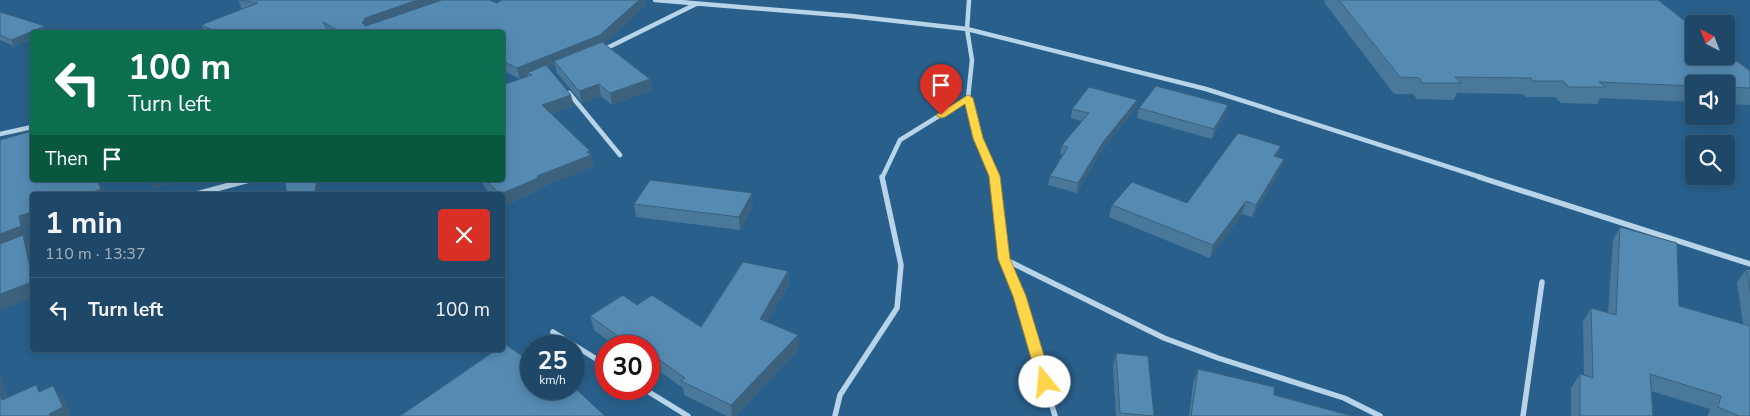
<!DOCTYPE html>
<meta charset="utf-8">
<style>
body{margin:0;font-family:"Nunito Sans",sans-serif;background:#274f6e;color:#f1f3f6;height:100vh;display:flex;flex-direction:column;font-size:19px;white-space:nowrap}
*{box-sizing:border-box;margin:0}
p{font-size:16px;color:#a1b2c0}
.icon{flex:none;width:28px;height:28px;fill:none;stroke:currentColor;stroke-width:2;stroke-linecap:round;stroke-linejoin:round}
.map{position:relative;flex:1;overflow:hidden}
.drawer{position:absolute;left:30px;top:192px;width:475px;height:160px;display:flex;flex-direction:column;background:#1f4868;border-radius:5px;box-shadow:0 2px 12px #0003,0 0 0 1px #3c607c}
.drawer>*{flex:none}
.hud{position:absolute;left:30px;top:30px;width:475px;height:152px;border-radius:5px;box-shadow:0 2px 12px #0003,0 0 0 1px #3c607c;background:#0b6e4f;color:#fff;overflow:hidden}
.needle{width:32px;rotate:318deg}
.fabs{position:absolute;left:1685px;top:15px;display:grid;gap:10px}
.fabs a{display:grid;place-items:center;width:50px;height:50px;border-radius:5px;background:#1f4868;box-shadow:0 2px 12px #0003,0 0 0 1px #3c607c;font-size:25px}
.speed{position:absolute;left:520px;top:335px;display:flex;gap:10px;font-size:25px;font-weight:700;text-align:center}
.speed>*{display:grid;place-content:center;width:65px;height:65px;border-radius:50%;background:#1f4868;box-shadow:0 2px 12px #0003,0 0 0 1px #3c607c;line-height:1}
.speed small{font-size:12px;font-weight:400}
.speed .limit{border:8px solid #d22;background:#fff;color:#111}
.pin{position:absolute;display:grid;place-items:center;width:42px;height:42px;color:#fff;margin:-51px -21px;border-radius:50% 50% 50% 0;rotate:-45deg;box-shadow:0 0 5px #0007}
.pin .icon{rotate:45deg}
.me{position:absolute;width:55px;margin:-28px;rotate:343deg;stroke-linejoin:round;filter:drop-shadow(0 0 4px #0008)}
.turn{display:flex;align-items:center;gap:18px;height:105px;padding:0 15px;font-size:22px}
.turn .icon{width:65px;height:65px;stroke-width:2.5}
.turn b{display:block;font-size:35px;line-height:42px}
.then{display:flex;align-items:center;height:48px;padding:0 15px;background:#0003;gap:10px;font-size:19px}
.round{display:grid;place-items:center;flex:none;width:52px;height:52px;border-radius:5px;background:#274f6e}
.overview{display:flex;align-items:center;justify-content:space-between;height:85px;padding:0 15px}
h1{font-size:30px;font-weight:700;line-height:38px}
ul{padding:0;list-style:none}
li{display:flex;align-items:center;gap:15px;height:65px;padding:0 15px;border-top:1px solid #3c607c}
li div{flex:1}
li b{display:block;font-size:19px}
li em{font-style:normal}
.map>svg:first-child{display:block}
</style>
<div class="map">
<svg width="1750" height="416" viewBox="0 0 1750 416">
<rect width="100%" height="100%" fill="#29608b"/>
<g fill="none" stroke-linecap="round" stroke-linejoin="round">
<!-- minor-far1 -->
<path stroke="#b7d4e9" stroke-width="4.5" d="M655 0 851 16 967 29 1206 89 1483 178
M969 0 967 29 972 60 968 98 978 138 994 178
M603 50 696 4
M569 93 620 155
M0 134 32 127
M882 178 900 140 968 98"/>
<!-- minor -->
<path stroke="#b7d4e9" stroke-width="5.5" d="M994 177 1004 259 1019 296 1055 416
M1479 177 1750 264
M193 195 249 180
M1004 259 1164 338 1218 358 1344 398 1380 416
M553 332 606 365
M644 389 688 416
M835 416 840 395 897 308 901 265 882 177
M1523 416 1542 282"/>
</g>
<!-- wall -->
<path fill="#49789a" d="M238 0 497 3 502 0H644L645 6 604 44 650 79 652 90 612 105 601 96 582 103 557 73 555 65 548 67 574 106 551 114 590 151 594 166 541 187V189L504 206 502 205V195H492L487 190 480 180H502L528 77V75L520 79 502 70V32H204L201 25 242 10Z
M1325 0H1658L1750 71V105L1726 104V84H1694V102L1600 98 1597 104 1561 103 1555 97H1526L1523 94 1457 93 1454 100 1417 99 1413 94H1394L1324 2Z
M0 12 48 32 14 46 0 40Z
M1137 100 1135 109 1101 151 1077 193 1048 185 1050 176 1063 155 1060 154 1062 145 1082 121 1071 118 1072 109Z
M1139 108 1226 114 1212 139 1137 118Z
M1281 146 1277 157 1280 172 1252 217 1242 214 1210 258 1109 217 1112 205 1187 203Z
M634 204 753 205 740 230 636 217Z
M1620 227 1679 306 1743 324 1737 282 1747 269 1750 270V416H1708L1710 409 1651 391 1653 416H1571V388L1580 374 1584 375 1583 321 1591 308 1608 313 1613 240Z
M788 271 789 284 767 322 799 349 736 416H727L684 395 683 388 649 364V346H616L594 330 590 316 637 305 701 327Z
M1116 353 1154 416H1116L1113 366Z
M1198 369 1274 395 1352 416H1189L1193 384Z"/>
<!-- shaded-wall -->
<path fill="#3c617d" d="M417 0H449L369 28 362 23 365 18Z
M639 0H644L645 6 602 46 554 61 555 65 530 74 527 73 528 75 520 79 517 68Z
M45 26 48 32H32V38L14 46 11 40Z
M650 79 652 90 612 105 610 93Z
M599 84 601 96 582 103 579 91Z
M571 95 574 106 545 116 542 105Z
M1137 100 1135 109 1101 151 1077 193 1078 183 1103 142Z
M1228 105 1226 114 1212 139 1214 129Z
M1281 146 1277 158 1274 156Z
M590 151 594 166 541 187V189L504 206 502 202V195H500V194Z
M1284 159 1280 172 1252 217 1256 205Z
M97 180H100L106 195H84Z
M150 180H179L154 189Z
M317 180H319L320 183 318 195H314Z
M752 193 753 205 740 230 739 217Z
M1246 201 1242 214 1210 258 1213 245Z
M32 212V227L27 228 29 238 26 239 31 247 32 253V278L0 249V234L19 216Z
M788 271 789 284 761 333 760 319Z
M32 282V298L0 310V294Z
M798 335 799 349 736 416H732L731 405Z
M632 341 634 346H629V344Z
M0 375 13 414 2 400 0 394Z
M53 386 63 399 71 416H50L49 414Z"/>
<!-- building -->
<path fill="#558bb3" stroke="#3c617d" d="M238 0H417L365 18 362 23 366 26 442 0H489L497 3 502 0H639L600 35 517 68 502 61V32H340L323 22 329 32H218L201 25 258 3Z
M1339 0H1658L1694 28V56H1726V53L1750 71V88L1726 87V84H1694V86L1599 82 1606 87H1569L1563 81H1533L1531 78 1455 77 1461 83H1423L1419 78 1400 77Z
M0 12 45 26 11 40 0 35Z
M602 42 650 79 610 93 599 84 579 91 554 61Z
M546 65 571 95 542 105 590 151 587 152 591 155 537 176 538 178 500 194 485 180H502V85L532 75 527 73Z
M1156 86 1228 105 1214 129 1139 108Z
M1089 87 1137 100 1103 142 1078 183 1050 176 1068 147 1062 145 1089 113 1072 109Z
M32 131V180H97L101 189 84 195H32V212L19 216 21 226 0 234V140Z
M1238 133 1281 146 1274 156 1284 159 1256 205 1246 201 1213 245 1112 205 1132 182 1187 203Z
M296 180H317L314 195H287L285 182Z
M650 180 752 193 739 217 634 204Z
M1620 227 1677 243 1679 306 1750 326V416H1739L1718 407 1721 396 1650 374 1653 416H1580V374L1593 378 1591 308 1616 315Z
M23 235 32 278V282L0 294V244Z
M743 262 788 271 760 319 798 335 731 405 681 381 685 378 649 352V346H640L632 341 629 344 590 316 623 295 637 305 652 295 701 327Z
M1747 269 1750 270V292Z
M505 344 531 362V389H574V387L605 416H400L496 350H502V346Z
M1116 353 1148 356 1154 416 1120 413Z
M1198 369 1274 387V395L1352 416H1191Z
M36 385 39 392 53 386 63 407 49 414 50 416H0V394L2 400Z"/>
<!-- route -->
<path fill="#ffd54a" stroke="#a68a30" d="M968 95 973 98 983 138 1000 176 1010 259 1026 296 1052 382 1050 386 1045 387 1040 386 1038 382 1013 296 998 259 989 176 973 138 965 104 945 117 941 118 936 115Z"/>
</svg>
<div class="fabs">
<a><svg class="needle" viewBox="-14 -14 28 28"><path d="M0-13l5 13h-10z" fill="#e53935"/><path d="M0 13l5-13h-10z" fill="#a1b2c0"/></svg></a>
<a><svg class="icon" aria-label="sound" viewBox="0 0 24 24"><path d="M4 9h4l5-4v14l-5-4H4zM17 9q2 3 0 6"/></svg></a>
<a><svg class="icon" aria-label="search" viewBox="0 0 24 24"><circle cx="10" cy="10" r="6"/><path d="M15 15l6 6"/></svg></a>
</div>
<div class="speed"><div>25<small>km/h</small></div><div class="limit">30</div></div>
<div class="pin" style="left:941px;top:115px;background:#d93025"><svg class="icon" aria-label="arrive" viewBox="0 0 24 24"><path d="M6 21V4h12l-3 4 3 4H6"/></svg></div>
<svg class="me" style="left:1045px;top:382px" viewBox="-20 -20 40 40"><circle r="19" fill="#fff"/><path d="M0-13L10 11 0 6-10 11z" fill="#ffd54a"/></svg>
<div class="hud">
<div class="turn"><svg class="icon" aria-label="left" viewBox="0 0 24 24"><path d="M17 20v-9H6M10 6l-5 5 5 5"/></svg><div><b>100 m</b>Turn left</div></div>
<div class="then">Then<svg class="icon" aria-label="arrive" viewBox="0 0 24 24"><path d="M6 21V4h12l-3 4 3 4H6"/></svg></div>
</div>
<section class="drawer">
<div class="overview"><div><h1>1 min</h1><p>110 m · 13:37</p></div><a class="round" style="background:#d93025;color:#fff"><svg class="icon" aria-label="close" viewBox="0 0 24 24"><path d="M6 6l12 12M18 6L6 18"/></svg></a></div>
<ul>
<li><svg class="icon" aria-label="left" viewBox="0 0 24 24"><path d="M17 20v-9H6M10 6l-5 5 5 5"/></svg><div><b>Turn left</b></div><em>100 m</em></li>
</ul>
</section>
</div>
